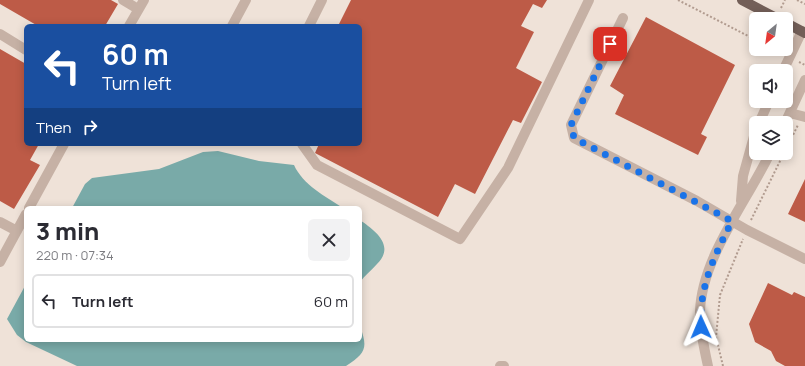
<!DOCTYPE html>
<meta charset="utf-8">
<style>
body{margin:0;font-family:Manrope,sans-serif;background:#f2f2f3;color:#2b2b33;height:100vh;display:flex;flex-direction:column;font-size:15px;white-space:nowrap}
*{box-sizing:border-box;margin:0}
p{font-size:13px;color:#7c7c81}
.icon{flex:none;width:22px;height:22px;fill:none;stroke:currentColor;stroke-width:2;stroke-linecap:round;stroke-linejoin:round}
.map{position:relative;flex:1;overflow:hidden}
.details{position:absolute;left:24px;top:206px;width:338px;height:136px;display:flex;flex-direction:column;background:#fff;border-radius:6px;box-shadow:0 2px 10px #0003}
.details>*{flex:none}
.guide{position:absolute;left:24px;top:24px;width:338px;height:122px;border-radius:6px;box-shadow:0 2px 10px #0003;background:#1a4fa0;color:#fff;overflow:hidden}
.needle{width:26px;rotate:209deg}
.buttons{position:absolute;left:749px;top:12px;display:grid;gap:8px}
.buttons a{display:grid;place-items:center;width:44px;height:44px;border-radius:6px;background:#fff;box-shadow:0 2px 10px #0003;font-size:20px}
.pin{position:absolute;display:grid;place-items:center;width:34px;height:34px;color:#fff;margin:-17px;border-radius:8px;box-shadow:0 2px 6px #0006}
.me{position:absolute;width:44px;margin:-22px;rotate:359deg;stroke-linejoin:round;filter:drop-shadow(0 0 3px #0008)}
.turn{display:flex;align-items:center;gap:14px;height:84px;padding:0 12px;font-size:18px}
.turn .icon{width:52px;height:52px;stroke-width:2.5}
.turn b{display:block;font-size:28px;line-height:34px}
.then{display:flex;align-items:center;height:38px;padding:0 12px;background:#0003;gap:8px;font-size:15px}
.round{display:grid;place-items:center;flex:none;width:42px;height:42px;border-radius:6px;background:#f2f2f3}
.overview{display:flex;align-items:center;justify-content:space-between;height:68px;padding:0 12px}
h1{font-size:24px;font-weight:800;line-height:30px}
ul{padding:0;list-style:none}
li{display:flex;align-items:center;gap:12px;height:54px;margin:0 8px 6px;padding:0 4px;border:2px solid #e1e1e2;border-radius:6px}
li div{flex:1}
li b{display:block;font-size:15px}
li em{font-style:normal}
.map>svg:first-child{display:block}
</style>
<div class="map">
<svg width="805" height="366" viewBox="0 0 805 366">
<rect width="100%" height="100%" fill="#efe2d8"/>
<!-- water -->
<path fill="#79aaa8" d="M218 151 259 161 294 165C303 185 325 196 343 208H72L85 184 92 178 159 169 203 152Z
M360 220C374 230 396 245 377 264 371 271 365 275 360 282Z
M26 284V340H360V326C368 348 366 353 346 366H77L26 342 17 335 7 319Z"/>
<!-- building -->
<path fill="#bd5b47" d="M0 0H111L118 4 105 26H38L0 4Z
M351 0H547L542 8 533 4 521 26 534 32 516 68 542 82 521 123 513 120 475 194 455 184 438 217 315 153 319 144H360V26H338Z
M646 17 735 65 701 134 707 137 698 155 615 114 624 95 610 86Z
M0 49 26 64V144H39L30 160 40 165 14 209 0 201Z
M805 179V222L788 214Z
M768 283 792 295 794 292 805 297V366H785L776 361 771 351 755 342 749 324Z"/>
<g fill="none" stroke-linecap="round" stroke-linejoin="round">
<!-- path -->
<path stroke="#b19b8f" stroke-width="2" stroke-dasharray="2 2" stroke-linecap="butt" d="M678 0 756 40
M797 0 805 4
M781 8 785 0
M774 49 781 53
M799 62 805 65
M786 149 798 125
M751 220 784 153
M723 366 716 337 720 295 743 239"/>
<!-- minor -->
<path stroke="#c6b1a5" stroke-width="10" d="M123 0 138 9
M623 18 571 125 574 138 697 201 747 230 805 259
M129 26 144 0
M232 26 246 0
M309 26 322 0
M0 34 26 50
M783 71 802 31
M790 113 805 117
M759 123 769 101
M785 123 805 80
M302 144 317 165 460 239 508 168 589 0
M741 201 743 176 756 129
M29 208 64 144
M0 222 17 231
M0 262 26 214
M500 366H504
M708 366C704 348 700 330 700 311 702 257 747 201 770 153"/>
<!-- major -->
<path stroke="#735f58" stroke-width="10" d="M742 0 778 19
M786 23 805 33"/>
</g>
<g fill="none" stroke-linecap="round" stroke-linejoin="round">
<!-- route -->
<path stroke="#1a73e8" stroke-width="7" stroke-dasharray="0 12.6" d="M610 44 571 125 574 138 732 221C714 257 699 286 701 327"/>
</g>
</svg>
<div class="buttons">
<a><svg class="needle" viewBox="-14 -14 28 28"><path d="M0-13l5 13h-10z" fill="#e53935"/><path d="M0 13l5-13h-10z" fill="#7c7c81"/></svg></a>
<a><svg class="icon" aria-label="sound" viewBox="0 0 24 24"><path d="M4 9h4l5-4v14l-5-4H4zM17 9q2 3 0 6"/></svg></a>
<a><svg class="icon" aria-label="layers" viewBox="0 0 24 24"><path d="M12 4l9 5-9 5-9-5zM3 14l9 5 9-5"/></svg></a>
</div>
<div class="pin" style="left:610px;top:44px;background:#d93025"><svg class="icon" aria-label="arrive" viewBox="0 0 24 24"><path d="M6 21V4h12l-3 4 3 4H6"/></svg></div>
<svg class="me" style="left:701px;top:327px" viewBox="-20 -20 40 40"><path d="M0-17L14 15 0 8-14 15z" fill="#1a73e8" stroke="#fff" stroke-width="4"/></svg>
<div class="guide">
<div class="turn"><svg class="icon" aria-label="left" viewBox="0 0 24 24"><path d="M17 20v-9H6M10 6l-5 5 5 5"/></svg><div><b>60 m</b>Turn left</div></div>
<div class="then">Then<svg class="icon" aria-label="right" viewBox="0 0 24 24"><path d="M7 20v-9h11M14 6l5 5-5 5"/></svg></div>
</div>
<section class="details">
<div class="overview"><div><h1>3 min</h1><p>220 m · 07:34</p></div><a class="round"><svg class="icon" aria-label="close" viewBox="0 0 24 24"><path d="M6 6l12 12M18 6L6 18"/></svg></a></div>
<ul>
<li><svg class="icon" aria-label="left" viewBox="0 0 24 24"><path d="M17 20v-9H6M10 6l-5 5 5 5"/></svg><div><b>Turn left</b></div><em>60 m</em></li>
</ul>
</section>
</div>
